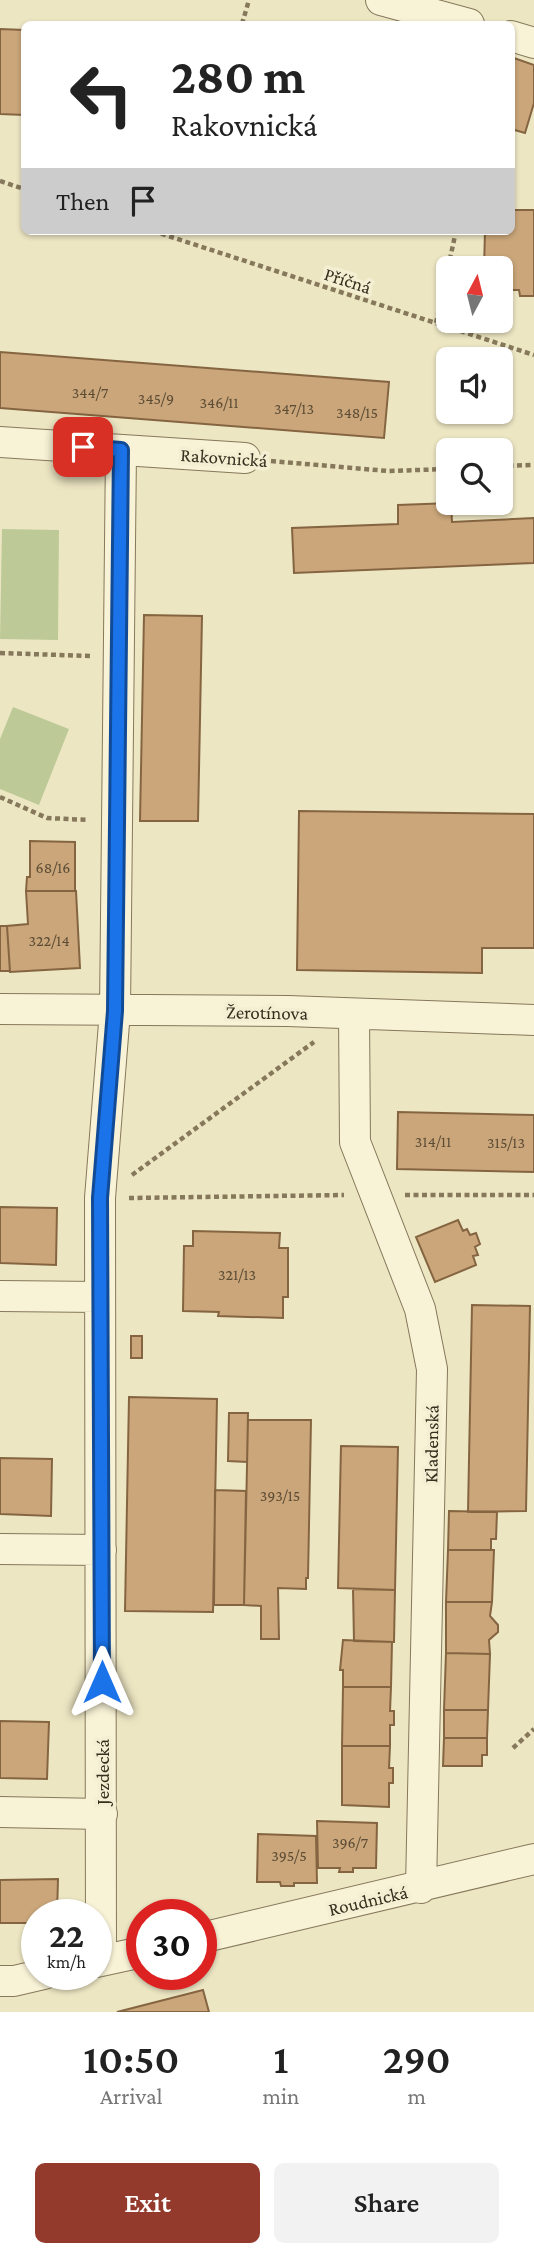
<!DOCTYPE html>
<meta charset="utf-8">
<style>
body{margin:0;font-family:"Crimson Pro",serif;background:#f2f2f2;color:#222;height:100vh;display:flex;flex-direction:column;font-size:26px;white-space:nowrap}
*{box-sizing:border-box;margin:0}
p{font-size:23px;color:#767676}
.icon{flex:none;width:38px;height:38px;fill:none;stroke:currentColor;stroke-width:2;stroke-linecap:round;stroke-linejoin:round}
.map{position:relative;height:2012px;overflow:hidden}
.sheet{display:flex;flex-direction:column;background:#fff;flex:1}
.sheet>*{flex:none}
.hud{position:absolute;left:21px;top:21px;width:494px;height:214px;border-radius:10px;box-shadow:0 2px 5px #0004;background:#fff;color:#222;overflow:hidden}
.needle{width:46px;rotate:7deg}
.controls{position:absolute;left:436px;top:256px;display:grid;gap:14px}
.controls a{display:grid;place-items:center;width:77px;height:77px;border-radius:10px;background:#fff;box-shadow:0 2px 5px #0004;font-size:35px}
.speed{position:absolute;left:21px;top:1899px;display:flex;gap:14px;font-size:35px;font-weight:700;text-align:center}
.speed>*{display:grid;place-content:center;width:91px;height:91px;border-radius:50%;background:#fff;box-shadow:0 2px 5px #0004;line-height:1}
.speed small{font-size:18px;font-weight:400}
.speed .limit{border:10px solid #d22;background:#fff;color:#111}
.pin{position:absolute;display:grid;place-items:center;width:60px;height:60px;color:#fff;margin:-30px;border-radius:14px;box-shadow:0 4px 10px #0006}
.me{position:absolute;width:77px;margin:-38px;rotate:0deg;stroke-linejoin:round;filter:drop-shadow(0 0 5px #0008)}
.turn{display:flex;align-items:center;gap:24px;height:147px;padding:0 35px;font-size:32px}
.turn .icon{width:91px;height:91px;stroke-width:2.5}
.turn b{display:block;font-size:49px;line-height:60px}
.then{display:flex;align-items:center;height:66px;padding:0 35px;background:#0003;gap:14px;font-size:26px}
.eta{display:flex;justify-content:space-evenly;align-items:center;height:119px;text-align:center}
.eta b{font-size:42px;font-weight:600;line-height:49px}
.button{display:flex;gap:14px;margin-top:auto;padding:14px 35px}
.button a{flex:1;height:80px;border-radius:10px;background:#933a2d;color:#fff;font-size:28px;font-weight:600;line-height:80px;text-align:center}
.button a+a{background:#f2f2f2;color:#222}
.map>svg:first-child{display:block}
</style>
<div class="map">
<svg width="534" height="2012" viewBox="0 0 534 2012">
<rect width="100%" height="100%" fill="#ede6c3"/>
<!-- green -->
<path fill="#bdca98" d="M2 529 59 530 58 640 0 639Z
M13 707 69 729 39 805 0 789V739Z"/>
<!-- building -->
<path fill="#caa67a" stroke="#856541" stroke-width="2" d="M0 29 24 30V115L0 114Z
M511 57 534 65V103L525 133 511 129Z
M511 210H534V296H520L519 290H500V268H484L485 231H511Z
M0 352 389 382 384 438 0 408Z
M451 503 452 522 534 518V563L294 573 292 528 398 524V505Z
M144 615 202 616 198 821H140Z
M299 811 534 814V948H482V973L297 970Z
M30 841 75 842V891H26L27 877H30Z
M26 891H76L80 968 10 972 7 926 28 924Z
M0 926H7L10 971H0Z
M398 1112 534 1115V1172L397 1169Z
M0 1207 57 1208 56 1265 0 1263Z
M458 1220 463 1231 467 1229 470 1235 476 1233 480 1244 475 1247 478 1255 473 1256 476 1265 435 1282 416 1237Z
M193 1231 280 1233 279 1248H288V1297H283V1318L218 1316 219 1312 183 1311 184 1246H193Z
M472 1305 530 1306 526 1511 468 1512Z
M131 1336H142V1358H131Z
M129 1397 217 1399 213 1612 125 1611Z
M229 1413H248L247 1462 228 1461Z
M248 1420H311L308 1578H306V1589L278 1588 279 1639H261V1606L244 1605Z
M341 1446 398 1447 395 1590 338 1588Z
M0 1458 52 1459 51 1516 0 1514Z
M215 1490 246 1491 244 1605H214Z
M449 1511 497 1512 496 1539H491V1550H448Z
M448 1550H494L492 1602H446Z
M353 1589 395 1590 394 1642 354 1641Z
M446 1602H492L490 1616 498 1625V1632L489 1640 490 1654 446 1653Z
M343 1640 392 1642 391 1687H343V1670H340Z
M446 1653 490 1654 488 1710H444Z
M343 1687H391L390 1711H394V1725H390V1746H342Z
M444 1710H488L487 1738H444Z
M0 1721 49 1722 47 1779 0 1778Z
M444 1738H487V1755H482V1766H443Z
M342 1746H390L389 1768H393V1783H389V1807L342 1805Z
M317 1821 377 1823 376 1868H353V1872H339L340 1868H318Z
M258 1834 316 1836 317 1883H294V1886H281L280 1882H257Z
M58 1879 57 1914H37V1923H0V1880Z
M203 1990 209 2012H117Z"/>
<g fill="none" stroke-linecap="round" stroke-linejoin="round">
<!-- minor casing -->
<g stroke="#86785b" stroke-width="32">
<path id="minor" d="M381 0 469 24
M511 36 534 43
M0 442 245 458
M0 1009 288 1011 534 1020
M354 1014 355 1142 420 1309 432 1369 421 1888
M0 1296 100 1297
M0 1549 101 1550
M0 1812 102 1814
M201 1938 534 1859
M101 1961 100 1198 115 1011 121 450
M96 1962 142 1952
M0 1981H14L44 1974"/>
</g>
<!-- path -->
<path stroke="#86785b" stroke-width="4.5" stroke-dasharray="5 3.5" stroke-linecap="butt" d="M242 24 249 0
M0 181 24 189
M153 231 534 355
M448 268 456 231
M436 323 448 269
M271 461 388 471 448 469
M500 466 534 465
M0 653 90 656
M0 797 47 818 89 820
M132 1175 314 1042
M405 1195H534
M129 1198 344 1195
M513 1748 534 1729"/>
<!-- minor -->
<use href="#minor" stroke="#f8f2d6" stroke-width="30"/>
</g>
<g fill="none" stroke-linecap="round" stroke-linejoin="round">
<!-- route casing -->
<g stroke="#114b97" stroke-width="18">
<path id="route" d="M83 447 121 450 115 1011 100 1198 102 1682"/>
</g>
<!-- route -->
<use href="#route" stroke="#1a73e8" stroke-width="12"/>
</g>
<g text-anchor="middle" stroke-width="7" stroke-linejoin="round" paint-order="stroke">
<!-- number labels -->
<g font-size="16" fill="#5c4c35">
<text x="90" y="398">344/7</text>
<text x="156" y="404">345/9</text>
<text x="219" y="408">346/11</text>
<text x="294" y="414">347/13</text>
<text x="357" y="418">348/15</text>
<text x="53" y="873">68/16</text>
<text x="49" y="946">322/14</text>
<text x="433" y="1147">314/11</text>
<text x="506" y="1148">315/13</text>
<text x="237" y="1280">321/13</text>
<text x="280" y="1501">393/15</text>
<text x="350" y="1848">396/7</text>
<text x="289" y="1861">395/5</text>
</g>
<!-- street labels -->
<g font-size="19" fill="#372e1e" stroke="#f4efd3">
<text transform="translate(348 280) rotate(18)" y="7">Příčná</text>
<text transform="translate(224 457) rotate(4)" y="7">Rakovnická</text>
<text transform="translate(267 1012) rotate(1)" y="7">Žerotínova</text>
<text transform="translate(431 1444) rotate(-89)" y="7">Kladenská</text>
<text transform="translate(102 1772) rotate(-90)" y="7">Jezdecká</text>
<text transform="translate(368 1900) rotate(-13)" y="7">Roudnická</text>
</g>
</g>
</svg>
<div class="controls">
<a><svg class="needle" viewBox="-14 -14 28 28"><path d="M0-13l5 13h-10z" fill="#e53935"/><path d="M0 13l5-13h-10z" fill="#767676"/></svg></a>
<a><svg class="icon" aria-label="sound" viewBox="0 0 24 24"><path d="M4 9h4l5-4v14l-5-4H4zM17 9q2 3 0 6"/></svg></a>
<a><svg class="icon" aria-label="search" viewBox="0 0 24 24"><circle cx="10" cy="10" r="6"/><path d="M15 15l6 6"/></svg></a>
</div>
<div class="speed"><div>22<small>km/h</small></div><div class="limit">30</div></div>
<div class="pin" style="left:83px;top:447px;background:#d93025"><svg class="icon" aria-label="arrive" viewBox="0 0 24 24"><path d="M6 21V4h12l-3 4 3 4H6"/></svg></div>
<svg class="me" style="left:102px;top:1682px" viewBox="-20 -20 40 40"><path d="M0-17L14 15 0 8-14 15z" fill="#1a73e8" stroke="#fff" stroke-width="4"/></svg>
<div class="hud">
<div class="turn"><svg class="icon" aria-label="left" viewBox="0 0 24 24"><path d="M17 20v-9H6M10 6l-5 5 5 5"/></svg><div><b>280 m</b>Rakovnická</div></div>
<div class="then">Then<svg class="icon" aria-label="arrive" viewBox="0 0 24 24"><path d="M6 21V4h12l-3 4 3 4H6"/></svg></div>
</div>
</div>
<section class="sheet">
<div class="eta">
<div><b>10:50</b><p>Arrival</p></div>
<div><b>1</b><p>min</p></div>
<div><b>290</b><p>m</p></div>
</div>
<div class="button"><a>Exit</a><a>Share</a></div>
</section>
